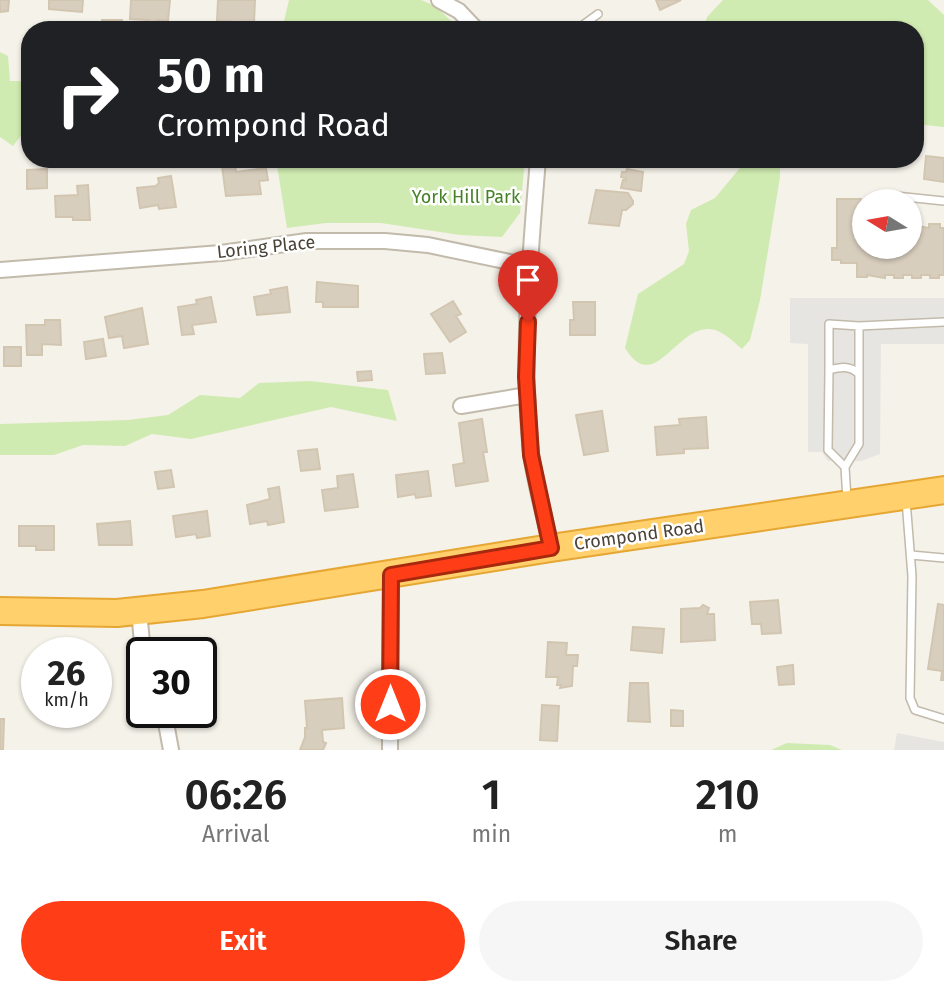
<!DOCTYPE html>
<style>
body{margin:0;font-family:"Fira Sans",sans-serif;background:#f6f6f6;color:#222;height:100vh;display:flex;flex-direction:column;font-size:26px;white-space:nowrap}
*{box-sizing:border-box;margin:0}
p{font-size:23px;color:#767676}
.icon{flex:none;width:38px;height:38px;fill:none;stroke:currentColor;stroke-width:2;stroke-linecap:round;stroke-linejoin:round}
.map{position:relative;height:750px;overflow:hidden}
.side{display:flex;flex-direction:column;background:#fff;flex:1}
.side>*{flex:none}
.top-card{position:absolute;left:21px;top:21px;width:903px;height:147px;border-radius:28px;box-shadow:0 2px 5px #0004;background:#202124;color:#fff;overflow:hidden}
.needle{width:46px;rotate:281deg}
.tools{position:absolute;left:852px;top:189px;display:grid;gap:14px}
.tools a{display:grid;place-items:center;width:70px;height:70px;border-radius:50%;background:#fff;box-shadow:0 2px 5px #0004;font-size:35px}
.speed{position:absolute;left:21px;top:637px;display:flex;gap:14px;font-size:35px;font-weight:700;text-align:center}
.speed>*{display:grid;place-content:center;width:91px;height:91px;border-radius:50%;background:#fff;box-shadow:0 2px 5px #0004;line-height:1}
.speed small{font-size:18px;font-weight:400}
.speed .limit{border:4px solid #111;border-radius:10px;background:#fff;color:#111}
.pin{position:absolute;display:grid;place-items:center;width:60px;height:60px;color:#fff;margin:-72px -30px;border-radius:50% 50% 50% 0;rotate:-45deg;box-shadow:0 0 7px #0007}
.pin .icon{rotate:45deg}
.me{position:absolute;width:77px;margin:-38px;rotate:0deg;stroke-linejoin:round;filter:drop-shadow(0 0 5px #0008)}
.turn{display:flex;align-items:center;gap:24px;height:147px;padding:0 21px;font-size:32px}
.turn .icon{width:91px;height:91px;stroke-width:2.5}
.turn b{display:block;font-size:49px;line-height:60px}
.eta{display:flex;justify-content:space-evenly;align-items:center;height:119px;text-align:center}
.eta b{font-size:42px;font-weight:600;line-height:49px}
.action{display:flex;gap:14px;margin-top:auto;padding:14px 21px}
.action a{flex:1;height:80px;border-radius:42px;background:#ff3d17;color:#fff;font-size:28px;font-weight:600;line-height:80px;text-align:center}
.action a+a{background:#f6f6f6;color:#222}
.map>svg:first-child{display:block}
</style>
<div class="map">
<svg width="944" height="750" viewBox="0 0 944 750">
<rect width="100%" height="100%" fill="#f5f2e9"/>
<!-- green -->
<path fill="#d0ebb1" d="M289 0H421L435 6 461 30H282Z
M723 0H928L944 15V127L915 124V30H703L707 17Z
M0 52 8 56 10 81H30V124L13 146 0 137Z
M276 159H525L520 213 502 237 460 235 381 223H326L287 228Z
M745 159H780V177L760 300 750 340 742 349C733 341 722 330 710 329 676 326 654 396 625 348L638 294 684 264 689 251 686 224 691 210 715 198 744 163Z
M310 381 388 390 397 421 331 407 191 439 152 434 125 446 83 445 54 455H0V424L128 420 168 415 200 395 240 398 259 383Z
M787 743 830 745 842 750H771Z"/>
<!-- parking -->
<path fill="#e7e5e1" d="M790 298H944V344H881L880 454 861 461H828L822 452H808V344L790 343Z
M897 733 944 742V750H894Z"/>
<!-- building -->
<path fill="#d8cebe" stroke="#d3c6b1" stroke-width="2" d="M0 0H9L8 11 0 12Z
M49 0H83L82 12 49 9Z
M131 0H170L168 21 157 20V25H148V20L130 19Z
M218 0H255L254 23 217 21Z
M656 0H681L660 10Z
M102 20H122V30H102Z
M926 156 944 158V182L924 179Z
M202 159H221V162L203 165Z
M235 165 236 172 266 168 268 180 259 181 261 194 226 196 222 166Z
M47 169V188L27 189V170Z
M627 169 643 172 641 191 621 188 623 180H626V178L621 177 622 172H626Z
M171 176 176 207 159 209 158 205 140 208 137 188 156 186 159 183 158 178Z
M88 185 90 220H73V217H56L55 196 78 195 77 186Z
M596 190 628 193 633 201V204L626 210H622L619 226 589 223Z
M837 199H861V204H864V247H910L912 225 929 228V224H940V228H944V275H939V278H930V275H921V278H912V275H903V278H894V275H885V278L867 275V277H857V263H841V260H832V248H837Z
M317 282 358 286V307H323V302H316Z
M287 287 290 312 257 315 254 297 271 294 270 290Z
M211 297 216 322 192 325 194 334 182 335 178 307 197 304 196 300Z
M453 301 461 314 456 316 466 332 450 342 431 314Z
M573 302H595V335H570V320H574Z
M142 308 148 344 124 348 122 336 109 338 105 317Z
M45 320H60L61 345 42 344V355H27L26 325H45Z
M103 339 106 356 86 359 84 342Z
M4 347H21V366H4Z
M442 353 445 373 426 374 424 354Z
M371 371 372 380 358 381 357 372Z
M602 411 608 451 584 455 576 415Z
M706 417 708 448 684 449V453L657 455 655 427 680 425 679 419Z
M482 419 487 452H483L488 481 456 486 453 465 464 463 459 423Z
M317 449 320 469 301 471 298 451Z
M171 470 174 487 158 489 155 472Z
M428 471 431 496 416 498 415 494 398 497 396 475Z
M353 474 358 507 325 511 322 490 338 488 337 476Z
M279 487 284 522 268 525 267 521 250 524 247 505 270 499 268 489Z
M207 511 210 536 197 538 196 534 176 537 173 516Z
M130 521 132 545H99L97 524Z
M19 526H54V550H36V546H19Z
M778 600 781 633 762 634 761 624H752L750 602Z
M938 604 944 605V680H941L942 671 928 669Z
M703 605 709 608 707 614H714L715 640 681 642V609L700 608Z
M633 627 664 629 662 653 631 650Z
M548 642 567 643 566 655H578L577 666H573L572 686 560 688 561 685H557L558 677H546Z
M793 665 794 684 779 685 777 667Z
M630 683H648L650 722 628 721Z
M342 698 344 728 322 730 323 742 326 743 323 750H300L305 737V728H307L305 701Z
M542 705 559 706 557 741 540 740Z
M671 710 683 711V726H671Z
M0 719H4L3 750H0Z"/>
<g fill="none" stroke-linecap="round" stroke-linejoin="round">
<!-- lane casing -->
<g stroke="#c2baab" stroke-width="10">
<path id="lane" d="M576 30 598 14
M886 195 944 201
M829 370V324L859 326
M859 374V326L944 322
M845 467 828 450 829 370C840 367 850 365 859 374V444L845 467 847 500
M906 500 912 576 910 698 915 710 944 719
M911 555 944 558"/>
</g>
<!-- street casing -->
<g stroke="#c2baab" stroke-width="18">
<path id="street" d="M439 0 459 11 477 30
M538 159C530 257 521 355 531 453 535 485 545 516 551 548
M0 270 221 253 307 241H385L428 245 529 266
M461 406 527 395
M139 611 143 653
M164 712 171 750
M390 750 391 575"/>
</g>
<!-- highway casing -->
<g stroke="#e6a633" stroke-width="30">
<path id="highway" d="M0 611 117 613 203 604 551 548 944 490"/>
</g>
<!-- lane -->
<use href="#lane" stroke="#fff" stroke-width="7"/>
<!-- street -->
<use href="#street" stroke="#fff" stroke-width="14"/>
<!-- highway -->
<use href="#highway" stroke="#ffd06b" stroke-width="26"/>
</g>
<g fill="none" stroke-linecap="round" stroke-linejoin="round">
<!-- route casing -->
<g stroke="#a6280f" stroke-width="18">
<path id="route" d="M390 704 391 575 551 548 531 455 526 377 528 322"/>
</g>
<!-- route -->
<use href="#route" stroke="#ff3d17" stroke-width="12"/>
</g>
<g text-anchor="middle" stroke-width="5" stroke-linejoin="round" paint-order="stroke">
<!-- park labels -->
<g font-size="18" fill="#478026" stroke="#fff">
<text x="466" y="203">York Hill Park</text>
</g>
<!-- street labels -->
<g font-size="18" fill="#4a4337" stroke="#fff">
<text transform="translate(266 247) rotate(-6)" y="6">Loring Place</text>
<text transform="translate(639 535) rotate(-8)" y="6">Crompond Road</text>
</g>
</g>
</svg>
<div class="tools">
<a><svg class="needle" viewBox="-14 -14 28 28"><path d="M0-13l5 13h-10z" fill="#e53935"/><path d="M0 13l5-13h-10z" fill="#767676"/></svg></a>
</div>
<div class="speed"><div>26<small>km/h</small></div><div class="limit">30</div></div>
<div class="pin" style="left:528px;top:322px;background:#d93025"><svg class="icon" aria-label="arrive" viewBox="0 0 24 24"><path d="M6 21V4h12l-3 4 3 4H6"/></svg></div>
<svg class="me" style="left:390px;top:704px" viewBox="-20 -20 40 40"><circle r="17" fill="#ff3d17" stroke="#fff" stroke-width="3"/><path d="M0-11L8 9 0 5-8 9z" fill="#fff"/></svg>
<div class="top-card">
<div class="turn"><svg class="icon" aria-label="right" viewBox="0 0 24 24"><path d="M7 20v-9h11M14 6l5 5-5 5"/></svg><div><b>50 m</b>Crompond Road</div></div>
</div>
</div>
<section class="side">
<div class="eta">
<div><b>06:26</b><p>Arrival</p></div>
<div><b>1</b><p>min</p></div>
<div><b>210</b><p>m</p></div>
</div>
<div class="action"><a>Exit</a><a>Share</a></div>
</section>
